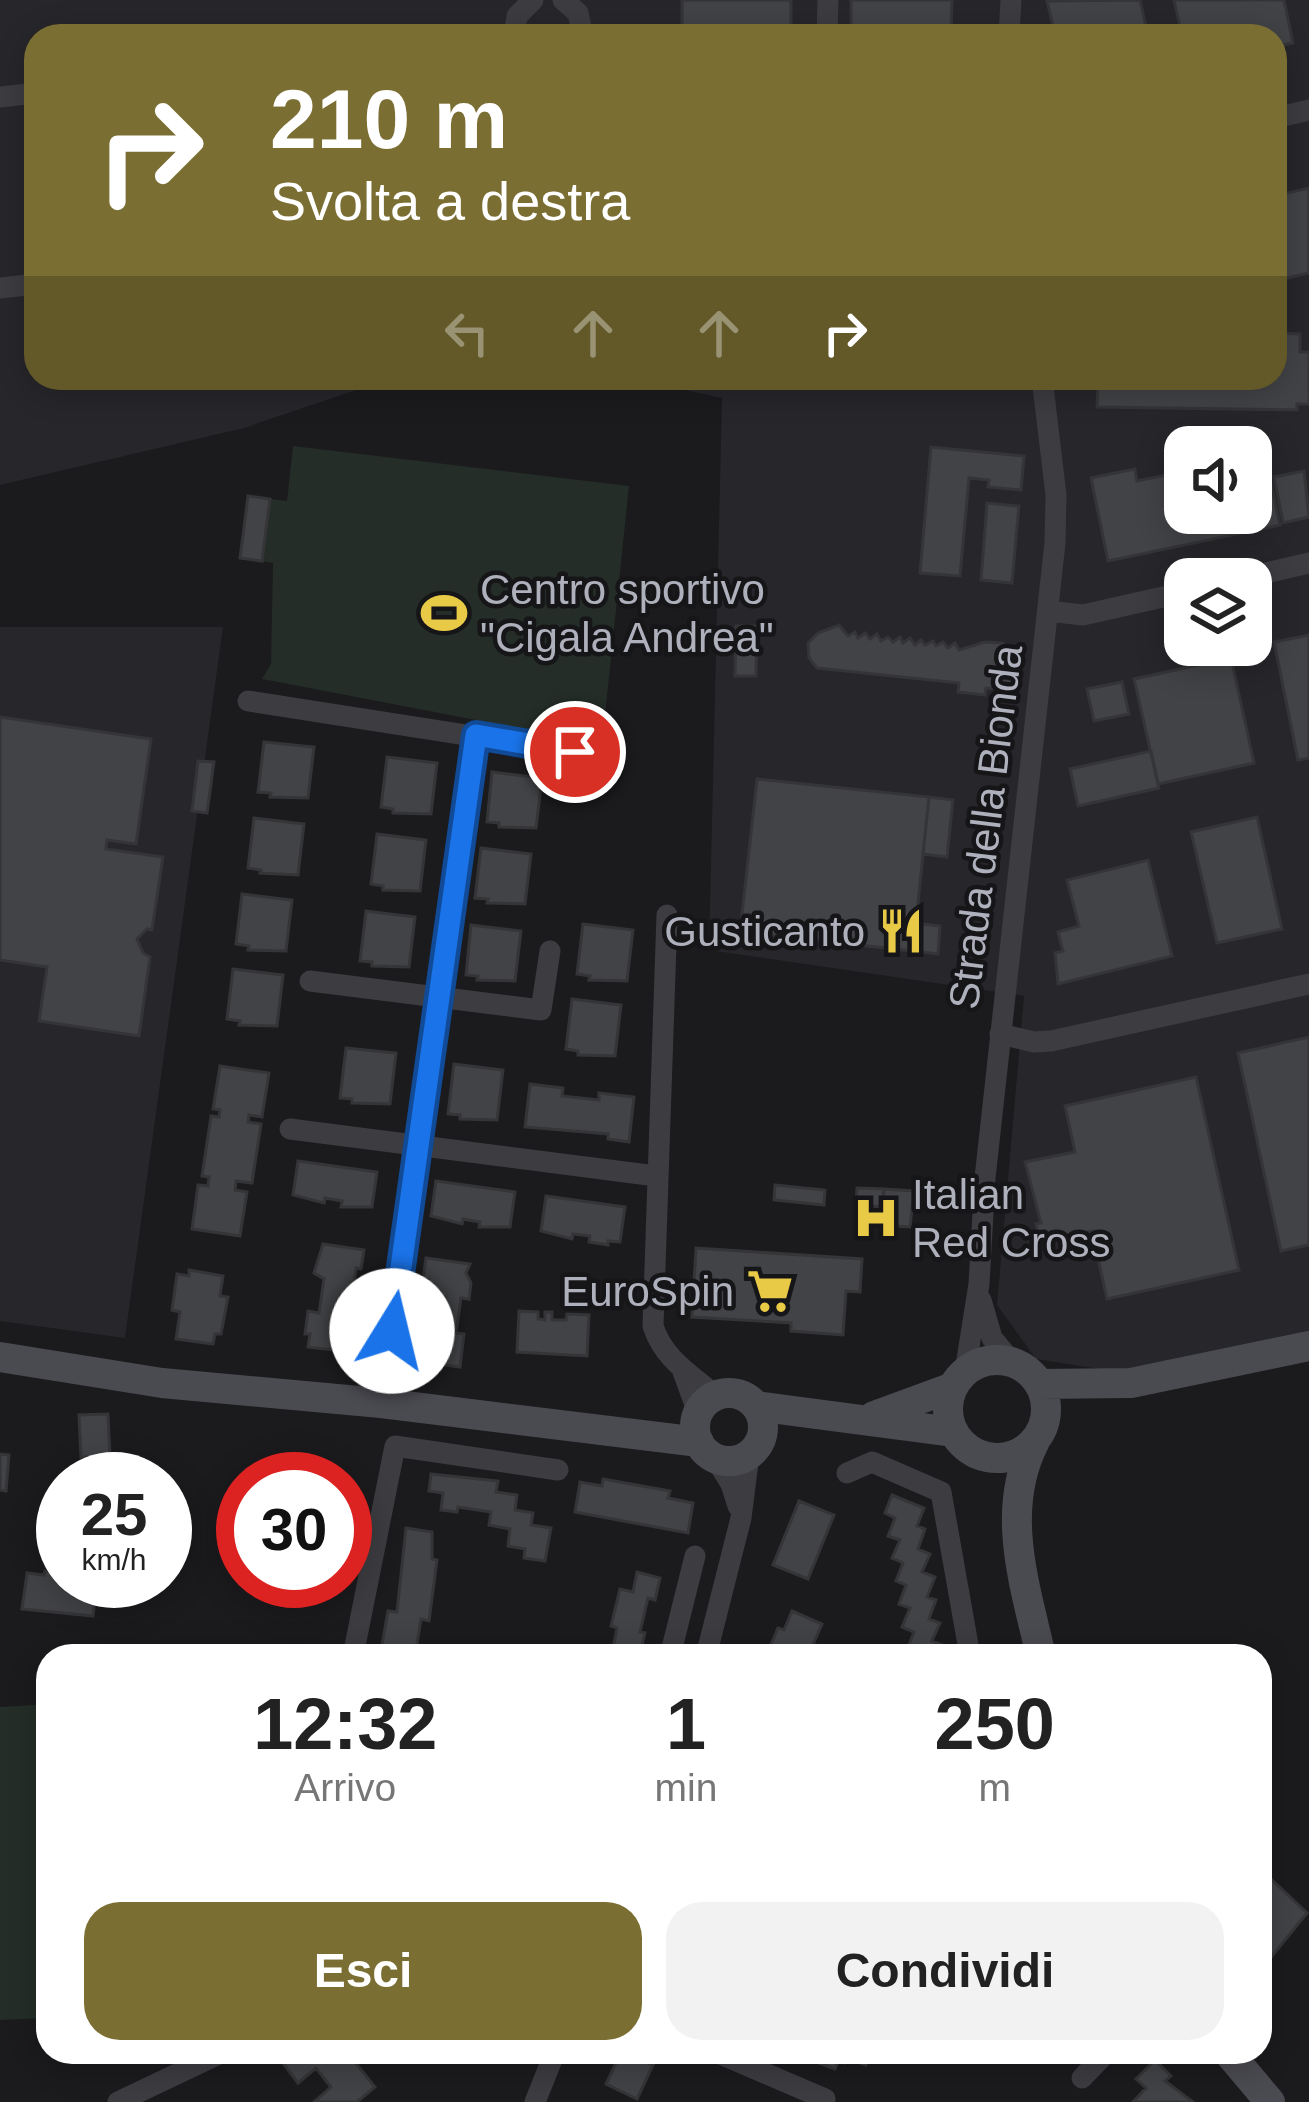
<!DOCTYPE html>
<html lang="it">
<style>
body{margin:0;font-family:Arial,sans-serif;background:#f2f2f2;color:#222;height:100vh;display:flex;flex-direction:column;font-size:45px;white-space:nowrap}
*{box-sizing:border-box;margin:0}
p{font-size:39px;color:#767676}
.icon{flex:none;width:66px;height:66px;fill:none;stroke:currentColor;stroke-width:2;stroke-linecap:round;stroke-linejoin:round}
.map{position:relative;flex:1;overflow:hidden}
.panel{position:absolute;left:36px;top:1644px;width:1236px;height:420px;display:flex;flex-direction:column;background:#fff;border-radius:36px;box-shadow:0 6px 30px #0003}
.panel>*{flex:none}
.top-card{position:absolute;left:24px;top:24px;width:1263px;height:366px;border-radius:36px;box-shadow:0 6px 30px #0003;background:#7b6e33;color:#fff;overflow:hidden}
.controls{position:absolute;left:1164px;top:426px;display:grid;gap:24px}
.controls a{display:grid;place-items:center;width:108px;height:108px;border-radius:24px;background:#fff;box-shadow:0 6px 30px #0003;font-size:60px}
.speed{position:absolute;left:36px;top:1452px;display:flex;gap:24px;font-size:60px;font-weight:700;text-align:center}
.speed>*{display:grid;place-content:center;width:156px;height:156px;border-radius:50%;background:#fff;box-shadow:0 6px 30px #0003;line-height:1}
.speed small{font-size:30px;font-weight:400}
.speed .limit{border:18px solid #d22;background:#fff;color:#111}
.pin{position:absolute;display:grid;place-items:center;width:102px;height:102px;color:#fff;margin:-51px;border:6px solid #fff;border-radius:50%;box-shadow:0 3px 12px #0007}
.me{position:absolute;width:132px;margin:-66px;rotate:9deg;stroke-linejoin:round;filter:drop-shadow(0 0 9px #0008)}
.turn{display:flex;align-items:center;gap:42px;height:252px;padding:0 48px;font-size:54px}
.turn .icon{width:156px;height:156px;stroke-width:2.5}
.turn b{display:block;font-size:84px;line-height:102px}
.lanes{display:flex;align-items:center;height:114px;padding:0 48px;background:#0003;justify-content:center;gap:60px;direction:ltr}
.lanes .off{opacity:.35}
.eta{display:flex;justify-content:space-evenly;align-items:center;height:204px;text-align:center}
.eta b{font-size:72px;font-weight:800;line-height:84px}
.cta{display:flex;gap:24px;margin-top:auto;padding:24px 48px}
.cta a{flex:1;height:138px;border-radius:36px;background:#7b6e33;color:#fff;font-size:48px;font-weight:800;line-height:138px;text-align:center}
.cta a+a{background:#f2f2f2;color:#222}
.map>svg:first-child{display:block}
</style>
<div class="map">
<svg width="1309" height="2102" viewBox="0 0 1309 2102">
<rect width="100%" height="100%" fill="#1b1a1d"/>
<!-- built -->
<path fill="#27262a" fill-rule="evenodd" d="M0 0H1309V1331L1125 1373 1036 1359 997 1305 1024 996 709 950 722 398 629 378H1275V36H36V378H392L244 428 0 485ZM1185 447H1251V513H1185ZM1185 579H1251V645H1185Z
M0 627H223L125 1338 0 1321Z"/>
<!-- green -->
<path fill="#242d27" d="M293 446 629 486 602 744 262 679 271 664 273 563 240 558 248 496 287 501Z
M48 1704V2018L0 2020V1707Z"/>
<!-- building -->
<path fill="#424346" stroke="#353538" stroke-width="3" d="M682 0H791V36H682Z
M851 0H952L951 36H851Z
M1140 0 1148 36H1051L1055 35 1047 1Z
M1174 0H1284L1293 43 1275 47V36H1182Z
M1309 188V273L1275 281V196Z
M1275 333 1300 334V352H1309V404H1297V410L1097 407 1098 378H1275Z
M849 378H963V384L849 386Z
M931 447 1024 456 1021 490 988 487 989 480 969 478 960 576 920 573Z
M1135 469 1137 481 1185 471V513H1251V473L1268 469 1280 525 1108 561 1091 478Z
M1304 471 1309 517 1283 523 1274 477Z
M248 496 270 499 262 561 240 558Z
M987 503 1019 506 1012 583 981 580Z
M839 625 848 636 855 632 858 638 865 633 870 639 877 634 881 641 888 637 893 642 900 637 903 643 910 638 915 645 921 640 925 645 933 641 936 646 943 642 948 648 955 643 959 650 985 642 1002 643 1017 654 1014 684 1008 690 986 688 985 695 958 692 959 683 817 668 809 658 808 643 818 633Z
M736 626H757L756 676H735Z
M1309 635V758L1298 760 1274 642Z
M1231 658 1254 763 1158 784 1134 679Z
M1122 682 1129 714 1094 721 1087 689Z
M0 717 151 739 136 844 107 840 106 849 163 857 152 930 147 929 137 939 143 953 150 957 139 1036 39 1021 47 967 0 960Z
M264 742 314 747 308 798 270 797 271 793 258 792Z
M1151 751 1159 788 1078 806 1070 769Z
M387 757 437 763 431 814 393 813V809L381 807Z
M198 761 214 762 207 813 192 811Z
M492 772 542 778 536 828 499 827V823L487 822Z
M757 779 929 797 913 951 740 932Z
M929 797 953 800 947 857 923 854Z
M1257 817 1282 929 1217 943 1191 832Z
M254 818 304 824 298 875 260 873 261 870 248 868Z
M377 834 426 840 420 891 383 890V886L371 884Z
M481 848 531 854 525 904 487 903 488 899 475 898Z
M1148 860 1172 956 1058 984 1055 953 1063 951 1058 932 1079 926 1067 880Z
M242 894 292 900 286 951 248 950 249 946 236 944Z
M366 911 415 917 409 967 372 966V962L360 961Z
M916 923 940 926 938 954 913 951Z
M583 924 633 930 627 981 589 980 590 976 577 974Z
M471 925 521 931 515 981 477 980 478 976 466 975Z
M233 969 283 975 277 1026 239 1025 240 1021 227 1019Z
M572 999 621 1005 615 1056 578 1055V1051L566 1049Z
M1309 1037V1245L1281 1251 1238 1053Z
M346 1048 396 1053 390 1104 352 1103V1099L340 1098Z
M454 1064 503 1070 497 1120 460 1119V1115L448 1114Z
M220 1066 269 1073 262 1117 249 1115 248 1122 261 1124 252 1183 236 1181 235 1190 247 1192 240 1236 192 1229 198 1185 208 1186 209 1177 202 1176 211 1116 219 1117 220 1110 213 1109Z
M1196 1077 1239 1270 1107 1299 1092 1231 1040 1242 1036 1224 1041 1223 1025 1162 1075 1152 1065 1106Z
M530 1084 563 1088 562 1096 599 1100V1093L634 1097 629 1142 608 1139V1134L525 1127Z
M298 1161 377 1172 372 1207H341L342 1201 325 1198 324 1203 293 1195Z
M436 1181 515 1192 510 1227H479L480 1222 463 1219 462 1224 431 1216Z
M775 1185 825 1190 824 1205 774 1200Z
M857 1188 884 1189 883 1207 856 1205Z
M884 1189 914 1191 910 1227 881 1225Z
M546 1196 625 1207 620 1242 608 1241V1245L589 1242 590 1236 573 1234 572 1239 541 1231Z
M323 1244 364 1250 361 1269 356 1268 354 1284H360L350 1352 308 1347 310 1334H305L308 1311 319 1313 324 1279 314 1273Z
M696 1248 862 1259 860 1292 846 1291 843 1335 791 1331V1323L692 1317Z
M426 1258 470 1264 466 1273 471 1283 469 1299 461 1298 456 1333 464 1334 460 1367 414 1361 423 1292H426L428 1280H423Z
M189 1270 223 1276 220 1296 228 1297 221 1334H215L213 1344 176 1339 180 1312 172 1310 177 1274 189 1276Z
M519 1311 538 1312V1319L545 1320V1312H552V1320H566L567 1314 589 1315 587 1356 517 1352Z
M108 1414 110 1456 81 1457 79 1415Z
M0 1454 9 1455 6 1491 0 1490Z
M431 1474 498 1481 496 1492 517 1495 515 1510 533 1513 531 1525 551 1528 545 1561 524 1558 525 1549 508 1546 510 1529 489 1525 491 1512 458 1507 457 1512 441 1510 443 1493 429 1491Z
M603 1479 670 1491 668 1498 693 1503 688 1533 575 1512 580 1482 602 1486Z
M892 1495 924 1508 917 1526 925 1529 918 1549 930 1554 922 1572 935 1577 927 1597 936 1600 929 1619 940 1623 932 1641 945 1646 941 1656 906 1652 914 1632 902 1627 910 1608 899 1604 906 1585 896 1581 903 1563 892 1558 900 1540 888 1536 895 1518 885 1513Z
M53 1500 63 1501V1535L50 1534Z
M799 1501 834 1515 808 1579 773 1565Z
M406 1528 432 1532V1559L437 1560 429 1621 421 1619 416 1650H419V1656H380L388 1611 397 1612Z
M45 1571 63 1573V1581H97L93 1616 22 1609 27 1573 44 1575Z
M637 1572 660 1578 655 1600 648 1598 640 1632 645 1633 640 1653 643 1656H617L619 1650 613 1648 617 1628 611 1626 620 1589 633 1592Z
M792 1611 822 1624 808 1656H766L778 1628 784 1630Z
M1269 1877 1307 1913 1264 1966 1260 1962V1886Z
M294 2052H347L375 2087 357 2102H314L331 2087 316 2068 298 2083 282 2062Z
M621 2052 653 2065 637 2099 606 2084Z
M789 2052H871L866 2065 847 2058 845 2063 838 2061 835 2069Z
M1155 2060 1171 2076 1165 2081 1193 2102H1133L1146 2088 1136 2079Z"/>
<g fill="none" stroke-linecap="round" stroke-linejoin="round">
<!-- street -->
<path stroke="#3c3c41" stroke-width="21" d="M563 0 578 13 583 36
M514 36 517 16 533 0
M827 36 828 0
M1009 36 1011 0
M0 97 36 93
M1275 118 1309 110
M0 288 36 284
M1240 579 1309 563
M1048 611 1083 615 1185 592
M248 701 575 752
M667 915 653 1326C664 1360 691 1374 716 1396
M310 981 541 1010 550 951
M1000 1034 1034 1042 1051 1041 1309 984
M290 1129 656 1176
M981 1300 992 1338 1012 1362
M683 1372 698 1413
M965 1372 979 1284 985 1178 1055 543 1056 495 1042 378
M381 1403 475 735
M715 1458 731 1484 738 1506
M847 1473 872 1462 941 1492 970 1656
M353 1656 395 1446 558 1470
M670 1656 695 1556
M706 1656 741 1518 749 1455
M716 2052 825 2099
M1082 2078 1107 2052
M118 2102 223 2052
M535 2102 555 2052"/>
<!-- secondary -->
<path stroke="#4a4a51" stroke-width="30" d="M0 1357 162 1383 381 1403 699 1442
M948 1409a49 49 0 1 1 98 0a49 49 0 1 1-98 0Z
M1039 1384 1131 1383 1309 1346
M695 1427a34 34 0 1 1 68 0a34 34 0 1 1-68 0Z
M756 1406 953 1432
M874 1416 953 1387
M1035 1441C999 1510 1025 1585 1041 1656
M1228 2052 1270 2102"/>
</g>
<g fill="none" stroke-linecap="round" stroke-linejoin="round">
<!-- route casing -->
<g stroke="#114b97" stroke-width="30">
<path id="route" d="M392 1331 476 735 575 752"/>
</g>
<!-- route -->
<use href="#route" stroke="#1a73e8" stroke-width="21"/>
</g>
<!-- icons -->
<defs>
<g id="stadium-bare" transform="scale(3.6)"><path d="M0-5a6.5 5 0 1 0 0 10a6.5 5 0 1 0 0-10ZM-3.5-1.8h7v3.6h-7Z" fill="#e8ca47" stroke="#161518" stroke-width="2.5" paint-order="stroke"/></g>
<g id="restaurant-bare" transform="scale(3.6)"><path d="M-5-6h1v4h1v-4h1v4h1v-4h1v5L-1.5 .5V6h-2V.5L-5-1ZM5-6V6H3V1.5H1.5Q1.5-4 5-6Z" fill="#e8ca47" stroke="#161518" stroke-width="2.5" paint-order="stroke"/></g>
<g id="hospital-bare" transform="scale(3.6)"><path d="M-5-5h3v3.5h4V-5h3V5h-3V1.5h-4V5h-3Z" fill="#e8ca47" stroke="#161518" stroke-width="2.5" paint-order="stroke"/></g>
<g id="supermarket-bare" transform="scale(3.6)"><path d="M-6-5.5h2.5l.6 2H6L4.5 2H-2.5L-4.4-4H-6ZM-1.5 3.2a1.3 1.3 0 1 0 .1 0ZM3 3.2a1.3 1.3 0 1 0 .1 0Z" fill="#e8ca47" stroke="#161518" stroke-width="2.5" paint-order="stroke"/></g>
</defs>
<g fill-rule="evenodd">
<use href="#stadium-bare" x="444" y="613"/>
<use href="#restaurant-bare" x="901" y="931"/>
<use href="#hospital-bare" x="876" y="1218"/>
<use href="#supermarket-bare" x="770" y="1291"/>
</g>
<g text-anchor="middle" stroke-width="9" stroke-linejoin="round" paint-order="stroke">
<!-- poi labels -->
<g font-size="42" fill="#aeb0bb" stroke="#161518" text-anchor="start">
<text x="480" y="604">Centro sportivo<tspan x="480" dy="48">"Cigala Andrea"</tspan></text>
<text x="865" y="946" text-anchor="end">Gusticanto</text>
<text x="912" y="1209">Italian<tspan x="912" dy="48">Red Cross</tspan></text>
<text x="734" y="1306" text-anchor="end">EuroSpin</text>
</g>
<!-- street labels -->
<g font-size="42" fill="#aeb0bb" stroke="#161518">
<text transform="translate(985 827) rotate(-83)" y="15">Strada della Bionda</text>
</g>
</g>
</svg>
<div class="controls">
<a><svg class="icon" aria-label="sound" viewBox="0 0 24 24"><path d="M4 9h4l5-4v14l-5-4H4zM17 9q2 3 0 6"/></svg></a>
<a><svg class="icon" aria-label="layers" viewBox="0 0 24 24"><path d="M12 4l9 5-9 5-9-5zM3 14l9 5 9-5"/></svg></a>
</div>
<div class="speed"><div>25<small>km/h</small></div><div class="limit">30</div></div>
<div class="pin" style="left:575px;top:752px;background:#d93025"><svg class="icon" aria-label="arrive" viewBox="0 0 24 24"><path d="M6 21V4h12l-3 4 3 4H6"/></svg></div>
<svg class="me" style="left:392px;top:1331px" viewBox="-20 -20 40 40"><circle r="19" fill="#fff"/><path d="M0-13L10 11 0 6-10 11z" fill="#1a73e8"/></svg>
<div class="top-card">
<div class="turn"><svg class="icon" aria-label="right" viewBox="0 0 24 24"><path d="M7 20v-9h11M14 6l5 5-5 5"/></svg><div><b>210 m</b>Svolta a destra</div></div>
<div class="lanes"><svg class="icon off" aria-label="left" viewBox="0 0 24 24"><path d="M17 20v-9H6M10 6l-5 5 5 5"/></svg><svg class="icon off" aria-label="ahead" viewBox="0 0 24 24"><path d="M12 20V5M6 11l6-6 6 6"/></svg><svg class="icon off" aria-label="ahead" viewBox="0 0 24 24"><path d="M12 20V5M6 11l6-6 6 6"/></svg><svg class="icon" aria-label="right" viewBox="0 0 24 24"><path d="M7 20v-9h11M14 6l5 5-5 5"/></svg></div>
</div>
<section class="panel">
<div class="eta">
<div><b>12:32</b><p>Arrivo</p></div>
<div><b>1</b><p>min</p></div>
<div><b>250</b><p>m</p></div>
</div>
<div class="cta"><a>Esci</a><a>Condividi</a></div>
</section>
</div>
